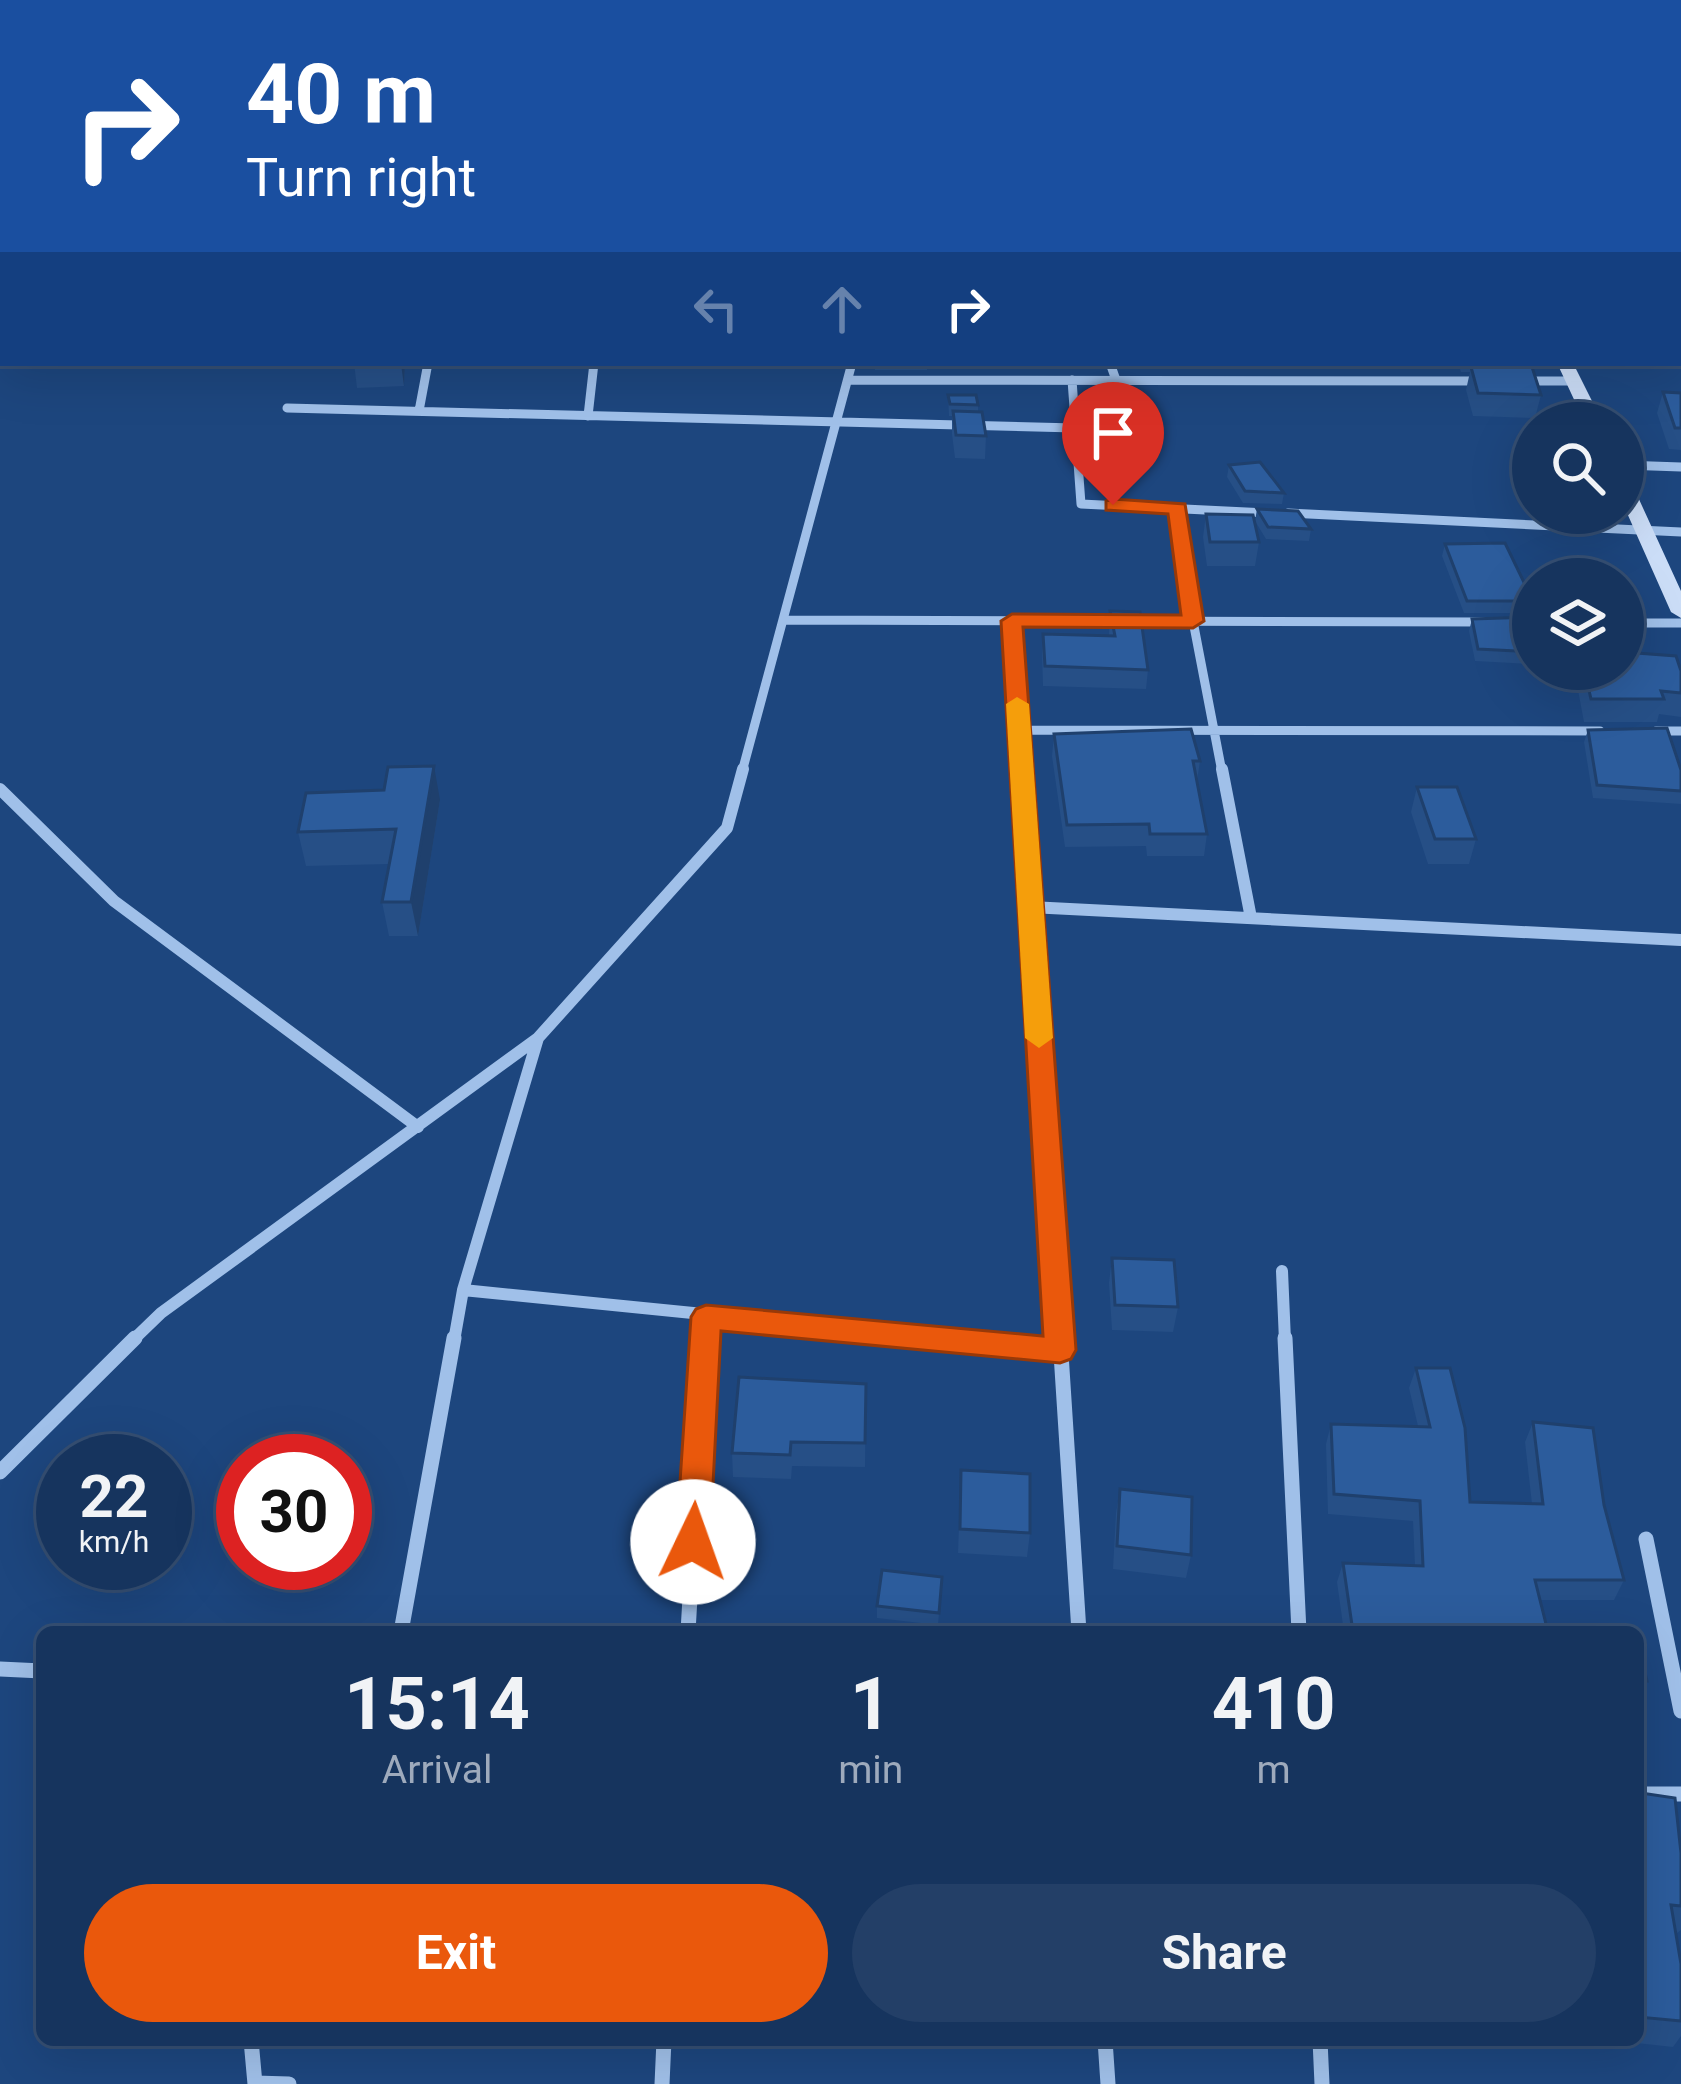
<!DOCTYPE html>
<style>
body{margin:0;font-family:Roboto,sans-serif;background:#233f67;color:#f1f3f6;height:100vh;display:flex;flex-direction:column;font-size:45px;white-space:nowrap}
*{box-sizing:border-box;margin:0}
p{font-size:39px;color:#9eaabc}
.icon{flex:none;width:66px;height:66px;fill:none;stroke:currentColor;stroke-width:2;stroke-linecap:round;stroke-linejoin:round}
.map{position:relative;flex:1;overflow:hidden}
.drawer{position:absolute;left:36px;top:1626px;width:1608px;height:420px;display:flex;flex-direction:column;background:#16345e;border-radius:18px;box-shadow:0 12px 48px #0002,0 0 0 3px #354f73}
.drawer>*{flex:none}
.guide{position:absolute;left:0px;top:0px;width:1683px;height:366px;box-shadow:0 12px 48px #0002,0 0 0 3px #354f73;background:#1a4fa0;color:#fff;overflow:hidden}
.fabs{position:absolute;left:1512px;top:402px;display:grid;gap:24px}
.fabs a{display:grid;place-items:center;width:132px;height:132px;border-radius:50%;background:#16345e;box-shadow:0 12px 48px #0002,0 0 0 3px #354f73;font-size:60px}
.speed{position:absolute;left:36px;top:1434px;display:flex;gap:24px;font-size:60px;font-weight:700;text-align:center}
.speed>*{display:grid;place-content:center;width:156px;height:156px;border-radius:50%;background:#16345e;box-shadow:0 12px 48px #0002,0 0 0 3px #354f73;line-height:1}
.speed small{font-size:30px;font-weight:400}
.speed .limit{border:18px solid #d22;background:#fff;color:#111}
.pin{position:absolute;display:grid;place-items:center;width:102px;height:102px;color:#fff;margin:-123px -51px;border-radius:50% 50% 50% 0;rotate:-45deg;box-shadow:0 0 12px #0007}
.pin .icon{rotate:45deg}
.me{position:absolute;width:132px;margin:-66px;rotate:3deg;stroke-linejoin:round;filter:drop-shadow(0 0 9px #0008)}
.turn{display:flex;align-items:center;gap:42px;height:252px;padding:0 48px;font-size:54px}
.turn .icon{width:156px;height:156px;stroke-width:2.5}
.turn b{display:block;font-size:84px;line-height:102px}
.lanes{display:flex;align-items:center;height:114px;padding:0 48px;background:#0003;justify-content:center;gap:60px;direction:ltr}
.lanes .off{opacity:.35}
.eta{display:flex;justify-content:space-evenly;align-items:center;height:204px;text-align:center}
.eta b{font-size:72px;font-weight:700;line-height:84px}
.action{display:flex;gap:24px;margin-top:auto;padding:24px 48px}
.action a{flex:1;height:138px;border-radius:72px;background:#ea580c;color:#fff;font-size:48px;font-weight:700;line-height:138px;text-align:center}
.action a+a{background:#233f67;color:#f1f3f6}
.map>svg:first-child{display:block}
</style>
<div class="map">
<svg width="1681" height="2084" viewBox="0 0 1681 2084">
<rect width="100%" height="100%" fill="#1d467e"/>
<g fill="none" stroke-linecap="round" stroke-linejoin="round">
<!-- minor-far2 -->
<path stroke="#a0c0e9" stroke-width="9" d="M0 350 3 346
M1110 363 1116 380
M849 380 1484 381
M1072 380 1081 504 1267 513
M1522 381H1573
M287 408 1075 428
M419 411 428 363
M588 416 594 363
M1623 465 1681 467
M1178 508 1193 621 1222 772
M1288 513 1681 532
M784 620 1484 622
M1012 621 1022 772
M1623 623H1681
M1019 730 1600 731
M1656 731H1681
M742 772 852 363"/>
<!-- minor-far1 -->
<path stroke="#a0c0e9" stroke-width="12" d="M1022 769 1060 1341
M1222 769 1251 918
M0 789 114 901 418 1127
M1030 907 1681 940
M1282 1271 1285 1341
M463 1290 973 1341
M132 1341 161 1313 538 1038
M454 1341 463 1290 538 1038 727 828 743 769
M705 1341 706 1317"/>
<!-- minor -->
<path stroke="#a0c0e9" stroke-width="15" d="M943 1338 1060 1350
M1060 1338 1079 1632
M1285 1338 1299 1632
M0 1472 135 1338
M1646 1539 1681 1711
M401 1632 454 1338
M688 1632 705 1338
M0 1669 42 1671
M1638 1794H1681
M251 2040 255 2084
M1105 2040 1108 2084
M1320 2040 1322 2084
M255 2083 289 2084
M662 2084 664 2040"/>
<!-- secondary -->
<path fill="#cbddf7" fill-rule="evenodd" d="M1372 0H1384L1386 3H1374Z
M1557 363H1573L1603 423H1585Z
M1623 479 1632 484 1681 591V618L1671 612 1623 504Z"/>
</g>
<!-- wall -->
<path fill="#264f86" d="M181 0H486L485 3H181Z
M1506 0H1681V122L1680 3H1508Z
M354 363H405L404 386 357 388Z
M875 363H928L927 370H875Z
M1458 363H1524L1522 367 1541 395 1535 418 1473 416 1466 390 1470 372H1461Z
M1663 392 1681 393V450L1669 449 1657 413Z
M948 395 978 405V412L986 436 985 459 955 458 952 434V416H949Z
M1229 465 1284 493 1282 504 1243 503 1227 477Z
M1257 509 1311 529 1309 541 1266 539 1255 521Z
M1206 514 1259 542 1255 566H1207L1203 537Z
M1445 544 1533 598 1531 613H1464L1442 556Z
M1110 611 1148 670 1146 689 1043 686 1042 653 1043 634 1109 635Z
M1533 617V664L1475 661 1469 631 1472 619Z
M1574 669 1681 671V717L1659 714 1657 722H1584Z
M1588 730 1681 770V804L1593 798 1584 742Z
M1054 734 1200 761 1197 781 1207 834 1204 856H1147L1146 846 1065 847 1052 756Z
M1417 787 1476 839 1469 864H1428L1411 812Z
M440 800 418 936H389L382 902 389 864 306 866 298 832Z
M1112 1258 1178 1307 1173 1332 1112 1330 1109 1283Z
M1416 1368 1470 1502 1532 1504 1525 1442 1533 1422 1604 1505 1624 1580 1614 1600H1540L1548 1632H1344L1337 1582 1343 1563 1415 1566 1413 1521 1328 1514 1326 1444 1331 1424 1418 1426 1409 1388Z
M866 1384 865 1467 792 1466 791 1479 733 1477 732 1453Z
M961 1470 1030 1533 1027 1557 958 1553Z
M1120 1489 1191 1555 1186 1578 1113 1569 1116 1513Z
M942 1577 938 1625 877 1618V1606Z
M1638 1647 1647 1681 1638 1697Z
M1641 1793 1681 1853V1930L1676 1934 1681 1964V2036L1673 2047 1609 2040H1638V1798Z"/>
<!-- shaded-wall -->
<path fill="#1f406d" d="M401 363H405L404 386 401 364Z
M434 766 440 800 418 936 411 902Z"/>
<!-- building -->
<path fill="#2c5c9c" stroke="#1f406d" stroke-width="3" d="M199 0H350L348 3H198Z
M441 0H481L480 3H439Z
M1591 0H1681V101L1680 3H1592Z
M3 81V143L0 146V84Z
M354 363H401L353 367Z
M1471 367H1532L1541 395 1478 393Z
M1663 392 1681 393V428H1675Z
M948 395H976L978 405 950 404Z
M953 411 982 412 986 436 956 435Z
M1260 462 1284 493 1245 491 1229 465Z
M1257 509 1298 511 1311 529 1268 527Z
M1206 514 1253 515 1259 542H1210Z
M1505 543 1533 601H1467L1445 544Z
M1110 611 1140 612 1148 670 1045 666 1043 634 1115 636Z
M1533 617V652L1478 649 1472 619Z
M1623 652 1676 656 1681 671V693L1661 691 1664 699H1591L1584 669H1623Z
M1667 728 1681 770V791L1597 785 1588 730Z
M1191 729 1200 761H1193L1207 834H1150L1149 824 1067 825 1054 734Z
M434 766 411 902H382L396 829 298 832 306 793 384 790 388 767Z
M1417 787H1457L1476 839H1435Z
M1112 1258 1174 1260 1178 1307 1115 1305Z
M1416 1368H1450L1465 1428 1470 1502 1543 1504 1533 1422 1593 1428 1604 1505 1624 1580H1535L1548 1632H1353L1343 1563 1423 1566 1420 1501 1334 1494 1331 1424 1430 1427Z
M739 1377 866 1384 865 1443 791 1442 790 1455 732 1453Z
M961 1470 1030 1474V1533L960 1529Z
M1120 1489 1192 1497 1191 1555 1117 1546Z
M882 1570 942 1577 939 1613 877 1606Z
M1164 1627 1273 1631V1632H1164Z
M1638 1647H1639L1647 1681H1638Z
M1641 1793 1675 1798 1681 1853V1906L1671 1905 1681 1964V2021L1638 2017V1826L1644 1827Z"/>
<!-- route -->
<path fill="#ea580c" stroke="#983908" stroke-width="3" d="M1113 499 1185 504 1204 621 1193 628 1023 627 1076 1350 1071 1359 1060 1363 721 1331 710 1542 705 1552 693 1557 681 1552 676 1542 691 1317 696 1309 706 1305 1043 1336 1001 621 1012 614 1181 615 1168 514 1106 510V501Z"/>
<!-- slow -->
<path fill="#f59e0b" d="M1017 697 1029 704 1053 1038 1039 1048 1025 1038 1006 704Z"/>
</svg>
<div class="fabs">
<a><svg class="icon" aria-label="search" viewBox="0 0 24 24"><circle cx="10" cy="10" r="6"/><path d="M15 15l6 6"/></svg></a>
<a><svg class="icon" aria-label="layers" viewBox="0 0 24 24"><path d="M12 4l9 5-9 5-9-5zM3 14l9 5 9-5"/></svg></a>
</div>
<div class="speed"><div>22<small>km/h</small></div><div class="limit">30</div></div>
<div class="pin" style="left:1113px;top:505px;background:#d93025"><svg class="icon" aria-label="arrive" viewBox="0 0 24 24"><path d="M6 21V4h12l-3 4 3 4H6"/></svg></div>
<svg class="me" style="left:693px;top:1542px" viewBox="-20 -20 40 40"><circle r="19" fill="#fff"/><path d="M0-13L10 11 0 6-10 11z" fill="#ea580c"/></svg>
<div class="guide">
<div class="turn"><svg class="icon" aria-label="right" viewBox="0 0 24 24"><path d="M7 20v-9h11M14 6l5 5-5 5"/></svg><div><b>40 m</b>Turn right</div></div>
<div class="lanes"><svg class="icon off" aria-label="left" viewBox="0 0 24 24"><path d="M17 20v-9H6M10 6l-5 5 5 5"/></svg><svg class="icon off" aria-label="ahead" viewBox="0 0 24 24"><path d="M12 20V5M6 11l6-6 6 6"/></svg><svg class="icon" aria-label="right" viewBox="0 0 24 24"><path d="M7 20v-9h11M14 6l5 5-5 5"/></svg></div>
</div>
<section class="drawer">
<div class="eta">
<div><b>15:14</b><p>Arrival</p></div>
<div><b>1</b><p>min</p></div>
<div><b>410</b><p>m</p></div>
</div>
<div class="action"><a>Exit</a><a>Share</a></div>
</section>
</div>
